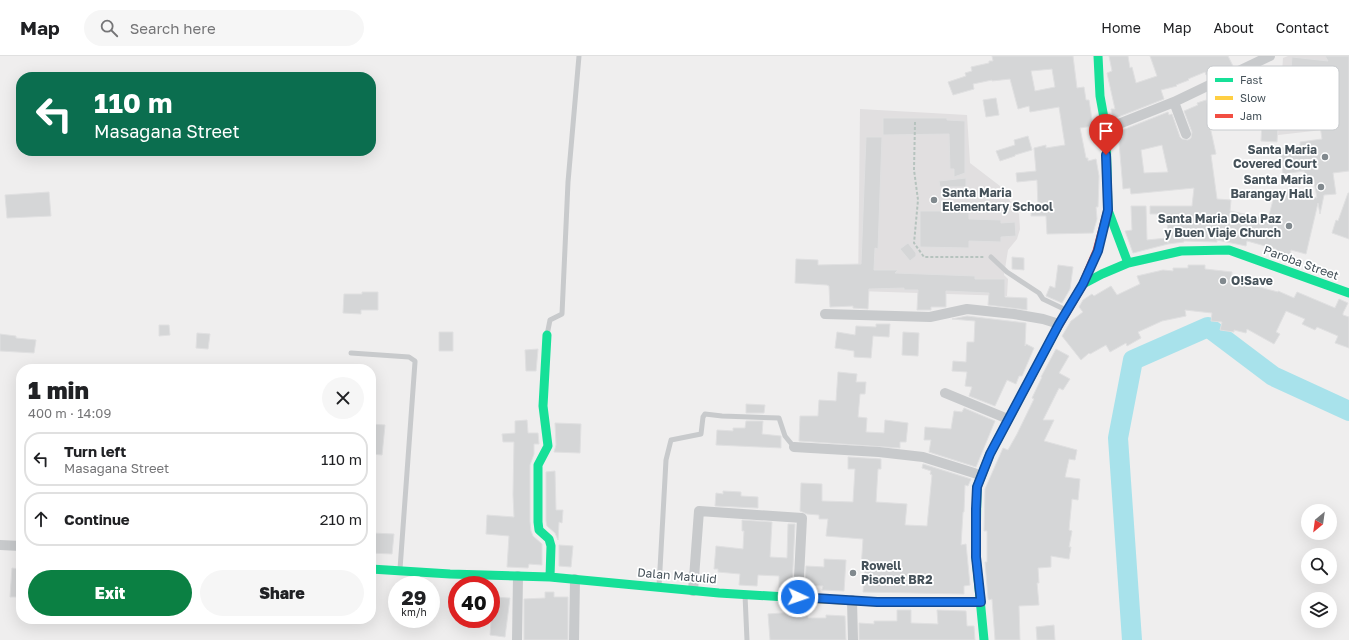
<!DOCTYPE html>
<meta charset="utf-8">
<style>
body{margin:0;font-family:"Golos Text",sans-serif;background:#f6f6f6;color:#202124;height:100vh;display:flex;flex-direction:column;font-size:15px;white-space:nowrap}
*{box-sizing:border-box;margin:0}
p{font-size:13px;color:#757577}
.icon{flex:none;width:22px;height:22px;fill:none;stroke:currentColor;stroke-width:2;stroke-linecap:round;stroke-linejoin:round}
.map{position:relative;flex:1;overflow:hidden}
.details{position:absolute;left:16px;top:308px;width:360px;height:260px;display:flex;flex-direction:column;background:#fff;border-radius:16px;box-shadow:0 4px 16px #0002}
.details>*{flex:none}
.banner{position:absolute;left:16px;top:16px;width:360px;height:84px;border-radius:16px;box-shadow:0 4px 16px #0002;background:#0b6e4f;color:#fff;overflow:hidden}
.needle{width:26px;rotate:209deg}
.buttons{position:absolute;left:1301px;top:448px;display:grid;gap:8px}
.buttons a{display:grid;place-items:center;width:36px;height:36px;border-radius:50%;background:#fff;box-shadow:0 4px 16px #0002;font-size:20px}
.speed{position:absolute;left:388px;top:520px;display:flex;gap:8px;font-size:20px;font-weight:700;text-align:center}
.speed>*{display:grid;place-content:center;width:52px;height:52px;border-radius:50%;background:#fff;box-shadow:0 4px 16px #0002;line-height:1}
.speed small{font-size:10px;font-weight:400}
.speed .limit{border:6px solid #d22;background:#fff;color:#111}
.pin{position:absolute;display:grid;place-items:center;width:34px;height:34px;color:#fff;margin:-41px -17px;border-radius:50% 50% 50% 0;rotate:-45deg;box-shadow:0 0 4px #0007}
.pin .icon{rotate:45deg}
.me{position:absolute;width:44px;margin:-22px;rotate:93deg;stroke-linejoin:round;filter:drop-shadow(0 0 3px #0008)}
.turn{display:flex;align-items:center;gap:14px;height:84px;padding:0 12px;font-size:18px}
.turn .icon{width:52px;height:52px;stroke-width:2.5}
.turn b{display:block;font-size:28px;line-height:34px}
.round{display:grid;place-items:center;flex:none;width:42px;height:42px;border-radius:21px;background:#f6f6f6}
.summary{display:flex;align-items:center;justify-content:space-between;height:68px;padding:0 12px}
h1{font-size:24px;font-weight:800;line-height:30px}
.action{display:flex;gap:8px;margin-top:auto;padding:8px 12px}
.action a{flex:1;height:46px;border-radius:24px;background:#0b8043;color:#fff;font-size:16px;font-weight:800;line-height:46px;text-align:center}
.action a+a{background:#f6f6f6;color:#202124}
ul{padding:0;list-style:none}
li{display:flex;align-items:center;gap:12px;height:54px;margin:0 8px 6px;padding:0 4px;border:2px solid #e0e0e0;border-radius:16px}
li div{flex:1}
li b{display:block;font-size:15px}
li em{font-style:normal}
header{display:flex;align-items:center;gap:24px;box-sizing:border-box;height:56px;padding:0 20px;background:#fff;border-bottom:1px solid #e0e0e0}
header strong{font-size:19px}
nav{display:flex;gap:22px;margin-inline-start:auto;font-size:14px}
.search{width:280px;height:36px;background:#f6f6f6;display:flex;align-items:center;gap:10px;box-sizing:border-box;padding:0 14px;border-radius:22px;color:#757577;font-size:15px}
.map>svg:first-child{display:block}
</style>
<header>
<strong>Map</strong>
<div class="search"><svg class="icon" aria-label="search" viewBox="0 0 24 24"><circle cx="10" cy="10" r="6"/><path d="M15 15l6 6"/></svg>Search here</div>
<nav><a>Home</a><a>Map</a><a>About</a><a>Contact</a></nav>
</header>
<div class="map">
<svg width="1349" height="584" viewBox="0 0 1349 584">
<rect width="100%" height="100%" fill="#efeeee"/>
<!-- education -->
<path fill="#e1dfe0" d="M1288 0H1349V71L1278 79 1283 2Z
M860 53 967 59 970 107 1000 130 1019 158 1020 173 1017 183 1008 194 1004 219 1008 223 1007 240 858 235Z"/>
<g fill="none" stroke-linecap="round" stroke-linejoin="round">
<!-- river -->
<path stroke="#a8e2eb" stroke-width="20" d="M1132 584 1118 382 1133 304 1208 271 1273 320 1349 355"/>
</g>
<!-- building -->
<path fill="#d5d6d7" stroke="#e0e0e1" fill-rule="evenodd" d="M992 0H1073L1077 32 1084 31 1086 44H1089L1093 70 1080 72 1086 102H1088V105L1096 103 1099 120 1098 151H1096L1097 163 1093 177 1047 178 1046 160H1031V150H1038L1037 124 1017 126 1016 117 1036 115 1034 92 1046 89V92L1065 89 1059 51 1030 56 1029 50 1018 53 1010 23 992 25V24L973 28 974 33 953 39 948 26 966 20 965 17 972 15 971 11 989 7V5H993ZM1052 13 1055 31 1035 35 1031 15Z
M1109 0H1128L1130 12 1132 11 1136 27 1157 20 1150 0H1228L1233 10 1218 17 1217 15 1206 19 1205 16 1188 23 1189 24 1176 29 1177 30 1161 34 1164 43 1113 63 1111 53H1115L1107 17 1112 15Z
M1325 0H1349V115L1333 117 1336 138 1324 139 1320 158 1318 147 1306 198 1291 194 1289 203 1275 199 1276 193 1247 185 1246 190 1217 184V186L1184 185V186L1168 188 1133 197 1125 175 1132 174 1131 150H1146L1147 184 1167 182 1168 187 1167 158H1150V150H1192L1194 132 1131 138 1130 132 1123 133 1119 86 1115 87V77L1168 56 1169 59 1172 58 1180 81 1182 83 1188 84 1191 82 1192 76 1184 55 1198 49 1197 47 1206 44 1209 54H1208L1211 75 1216 98 1211 99 1217 143 1231 144 1230 155 1268 163 1274 140 1285 143 1287 134 1317 142 1313 120 1305 121 1304 115 1283 118 1280 92 1300 90V86L1322 83 1319 63 1287 60 1292 1 1328 5ZM1162 89 1168 116 1144 117 1141 94Z
M996 42 999 59 986 61 983 44Z
M883 62H947V64L965 65V117L954 121V113H950L949 78 883 79Z
M1262 67 1278 68 1277 86 1261 85Z
M1028 80 1032 94 1015 99V100L1000 105 996 95 1015 89 1014 84Z
M866 81H882L878 193 875 192 874 214H898L895 217 975 220V223H1005V241L1027 242V254L988 249 989 237 946 235V251H931V254H917L918 234H904V232L869 233 868 253 853 252V250L830 251 829 230 827 229 795 227 796 203 818 204V209L861 208Z
M966 122V131H940L939 125Z
M49 136 51 160 7 162 5 139Z
M1348 137H1349V183L1332 177 1336 164 1338 165Z
M920 155H969V163L1001 164V167L1015 166 1016 180 1001 181V186L969 185V192L920 191Z
M908 187 916 197V200L910 205 900 193Z
M1012 201 1024 202V214L1012 213Z
M1058 209 1073 211 1070 233 1062 247 1046 240 1050 230 1055 232Z
M1188 209H1205V213L1232 216 1231 228 1252 231V229L1278 236V235L1294 242 1297 236 1335 252 1339 243 1348 247 1343 257V259L1349 261V292L1335 287 1338 280 1317 271 1315 274 1302 268 1305 263 1286 255 1276 276 1280 278 1274 288 1247 273 1246 277 1234 274V276L1220 274 1222 266 1211 265 1212 257 1185 254 1186 260 1162 265 1138 276 1141 282 1127 290 1126 287 1110 296 1106 289 1090 298 1089 297 1081 304 1062 280 1071 265 1083 256 1079 251 1083 244 1092 238 1094 240 1111 230 1117 239 1140 228 1137 220 1163 214 1173 215V212H1188Z
M362 236H378V254H361V258L343 257 344 238H362Z
M967 260 1026 267 1025 290 1026 288 1034 292 1022 320H1019L1016 328 1007 324 995 350 969 340 972 331 965 330 967 316 952 315 953 305 966 306 967 286H974L975 265 952 263Z
M876 268H890L889 281 873 280 871 302 854 301V295L835 292 837 276 855 279 856 270 876 271Z
M159 269H169L170 279 159 280Z
M439 276H453V295H439Z
M903 276 919 277 918 300 902 299Z
M197 277 210 278 208 293 196 292Z
M0 278 16 280V282L36 284 34 297 0 295Z
M538 293 536 315H526L525 294Z
M1056 293 1069 300 1059 317 1070 323 1063 334 1059 332 1043 364H1054L1044 385 1077 394 1075 404 1069 403 1065 421 1080 423 1078 444 1072 443 1069 474 1072 475 1069 491H1071L1069 503 1051 500V511L1038 512 1039 527H1037L1039 549 1019 550 1020 584H995L992 543 989 544 988 542 985 506H987V475H984L985 433 1003 392 1008 394 1017 378 1034 343 1032 342 1042 321H1041Z
M838 316 857 318 856 326H866L865 338H860L858 361 867 362 866 376 884 377 885 364 908 367 906 386H900V392L799 385 800 360H818L819 344 836 345Z
M746 348 765 349 764 357H746Z
M964 352 995 365 976 411 929 396 931 384H924L925 371 951 373 954 355 962 356Z
M527 364 528 377H538L539 388H534V398L530 409V466L531 475 533 480 542 488V509L529 508 528 512 507 511 509 480 486 478 487 459 514 461 513 439 514 386H503L502 378 515 377V365Z
M746 365H763L762 378 781 380V392L716 389 717 374 733 375V372H745Z
M555 367 581 368 580 397 554 396 556 389Z
M371 368 385 369 382 399 371 398Z
M848 401 881 403V413H878L876 446 907 448 905 469 927 470 932 419 930 418 931 415 922 412 923 408 971 423 968 430 965 429 964 456H963L961 489 966 488 970 529 964 530V538L863 536 865 513H861L863 483 826 480 828 463H819V459L807 458 800 455 801 427 822 428V445L853 446 855 413H848Z
M555 415 556 454H563L562 467 559 466 558 484 555 477 547 470 546 465V416Z
M723 435 741 436V440L758 441V452L715 450 716 437 723 438Z
M742 464 772 466 770 501 787 502 788 468H795L792 532H779V520L758 519 757 530 739 529 740 518 718 516V513H714L716 490 743 493 744 475H742Z
M371 477 394 478 392 498 371 497Z
M559 489 573 490 571 511 559 510Z
M824 503 846 504 844 535 822 534 823 530 805 529 806 510 824 511Z
M12 512 21 513V541H10Z
M545 536H554V541H568V584H524V543L545 542Z
M493 541 510 542 505 581 490 579Z
M796 550H808V562H826V559L845 560 846 584H770L768 558 796 556Z
M897 554H911V567L938 568 937 554 966 555 967 570H974L975 584H859V567L874 568V565H897Z
M1054 569 1055 584H1037L1036 571Z"/>
<g fill="none" stroke-linecap="round" stroke-linejoin="round">
<!-- path -->
<path stroke="#b6c3be" stroke-width="2" stroke-dasharray="3 2" stroke-linecap="butt" d="M915 66 914 114 918 144 914 187 924 201H984"/>
<!-- lane -->
<path stroke="#c8cacc" stroke-width="5" d="M991 201 1007 216 1039 237 1043 243 1066 254
M547 279 550 264 562 258 568 126 579 0
M351 297 409 301 415 305V306L400 513
M659 531 666 404 671 384 701 378 703 361 705 358 722 360 779 362 785 380 794 391
M745 539 747 584"/>
<!-- street -->
<path stroke="#c8cacc" stroke-width="10" d="M1174 46 1186 78
M1106 73 1174 46 1270 0
M825 258 930 261 967 253 1014 258 1043 263 1059 268
M945 337 1008 363
M794 391 879 396 923 401 974 417 981 420
M0 489 21 490
M693 535 699 455 802 462 798 541
M852 544 853 584
M517 584 518 520
M574 584 575 523"/>
<!-- fast -->
<path stroke="#16e098" stroke-width="9" d="M1098 0 1100 40 1106 73 1108 154 1128 207
M1083 228 1102 218 1128 207 1181 195 1229 194 1349 237
M547 279 543 350 548 390 538 409V466L539 474 549 483 551 490 550 521
M371 513 450 518 550 521 719 537 786 541
M984 584 976 501 977 431 990 398 1057 272"/>
<!-- slow -->
<path stroke="#ffcf43" stroke-width="9" d="M786 541 877 546H981"/>
<!-- jam -->
<path stroke="#f24e42" stroke-width="9" d="M1057 272 1083 228 1097 195 1108 154"/>
</g>
<g fill="none" stroke-linecap="round" stroke-linejoin="round">
<!-- route casing -->
<g stroke="#114b97" stroke-width="10">
<path id="route" d="M798 541 877 546H981L976 501V453L977 431 990 398 1059 268 1083 228 1098 195 1108 154 1106 99"/>
</g>
<!-- route -->
<use href="#route" stroke="#1a73e8" stroke-width="7"/>
</g>
<!-- markers -->
<g fill="#81898e" stroke="#fff" stroke-width="1.5">
<circle cx="1325" cy="101" r="4"/>
<circle cx="1321" cy="131" r="4"/>
<circle cx="934" cy="144" r="4"/>
<circle cx="1289" cy="170" r="4"/>
<circle cx="1223" cy="225" r="4"/>
<circle cx="853" cy="517" r="4"/>
</g>
<g text-anchor="middle" stroke-width="3.5" stroke-linejoin="round" paint-order="stroke">
<!-- poi labels -->
<g font-size="12" font-weight="bold" fill="#46525a" stroke="#fff" text-anchor="end">
<text x="1317" y="98">Santa Maria<tspan x="1317" dy="14">Covered Court</tspan></text>
<text x="1313" y="128">Santa Maria<tspan x="1313" dy="14">Barangay Hall</tspan></text>
<text x="942" y="141" text-anchor="start">Santa Maria<tspan x="942" dy="14">Elementary School</tspan></text>
<text x="1281" y="167">Santa Maria Dela Paz<tspan x="1281" dy="14">y Buen Viaje Church</tspan></text>
<text x="1231" y="229" text-anchor="start">O!Save</text>
<text x="861" y="514" text-anchor="start">Rowell<tspan x="861" dy="14">Pisonet BR2</tspan></text>
</g>
<!-- street labels -->
<g font-size="12" fill="#46525a" stroke="#fff">
<text transform="translate(1301 207) rotate(20)" y="4">Paroba Street</text>
<text transform="translate(677 520) rotate(5)" y="4">Dalan Matulid</text>
</g>
</g>
<!-- legend -->
<rect x="1207" y="10" width="132" height="64" rx="6" fill="#fff" stroke="#c8cbce" stroke-width="1"/>
<rect x="1215" y="22" width="18" height="4" fill="#16e098"/>
<rect x="1215" y="40" width="18" height="4" fill="#ffcf43"/>
<rect x="1215" y="58" width="18" height="4" fill="#f24e42"/>
<g font-size="11" fill="#46525a">
<text x="1240" y="28">Fast</text>
<text x="1240" y="46">Slow</text>
<text x="1240" y="64">Jam</text>
</g>
</svg>
<div class="buttons">
<a><svg class="needle" viewBox="-14 -14 28 28"><path d="M0-13l5 13h-10z" fill="#e53935"/><path d="M0 13l5-13h-10z" fill="#757577"/></svg></a>
<a><svg class="icon" aria-label="search" viewBox="0 0 24 24"><circle cx="10" cy="10" r="6"/><path d="M15 15l6 6"/></svg></a>
<a><svg class="icon" aria-label="layers" viewBox="0 0 24 24"><path d="M12 4l9 5-9 5-9-5zM3 14l9 5 9-5"/></svg></a>
</div>
<div class="speed"><div>29<small>km/h</small></div><div class="limit">40</div></div>
<div class="pin" style="left:1106px;top:99px;background:#d93025"><svg class="icon" aria-label="arrive" viewBox="0 0 24 24"><path d="M6 21V4h12l-3 4 3 4H6"/></svg></div>
<svg class="me" style="left:798px;top:541px" viewBox="-20 -20 40 40"><circle r="17" fill="#1a73e8" stroke="#fff" stroke-width="3"/><path d="M0-11L8 9 0 5-8 9z" fill="#fff"/></svg>
<div class="banner">
<div class="turn"><svg class="icon" aria-label="left" viewBox="0 0 24 24"><path d="M17 20v-9H6M10 6l-5 5 5 5"/></svg><div><b>110 m</b>Masagana Street</div></div>
</div>
<section class="details">
<div class="summary"><div><h1>1 min</h1><p>400 m · 14:09</p></div><a class="round"><svg class="icon" aria-label="close" viewBox="0 0 24 24"><path d="M6 6l12 12M18 6L6 18"/></svg></a></div>
<ul>
<li><svg class="icon" aria-label="left" viewBox="0 0 24 24"><path d="M17 20v-9H6M10 6l-5 5 5 5"/></svg><div><b>Turn left</b><p>Masagana Street</p></div><em>110 m</em></li>
<li><svg class="icon" aria-label="ahead" viewBox="0 0 24 24"><path d="M12 20V5M6 11l6-6 6 6"/></svg><div><b>Continue</b></div><em>210 m</em></li>
</ul>
<div class="action"><a>Exit</a><a>Share</a></div>
</section>
</div>
